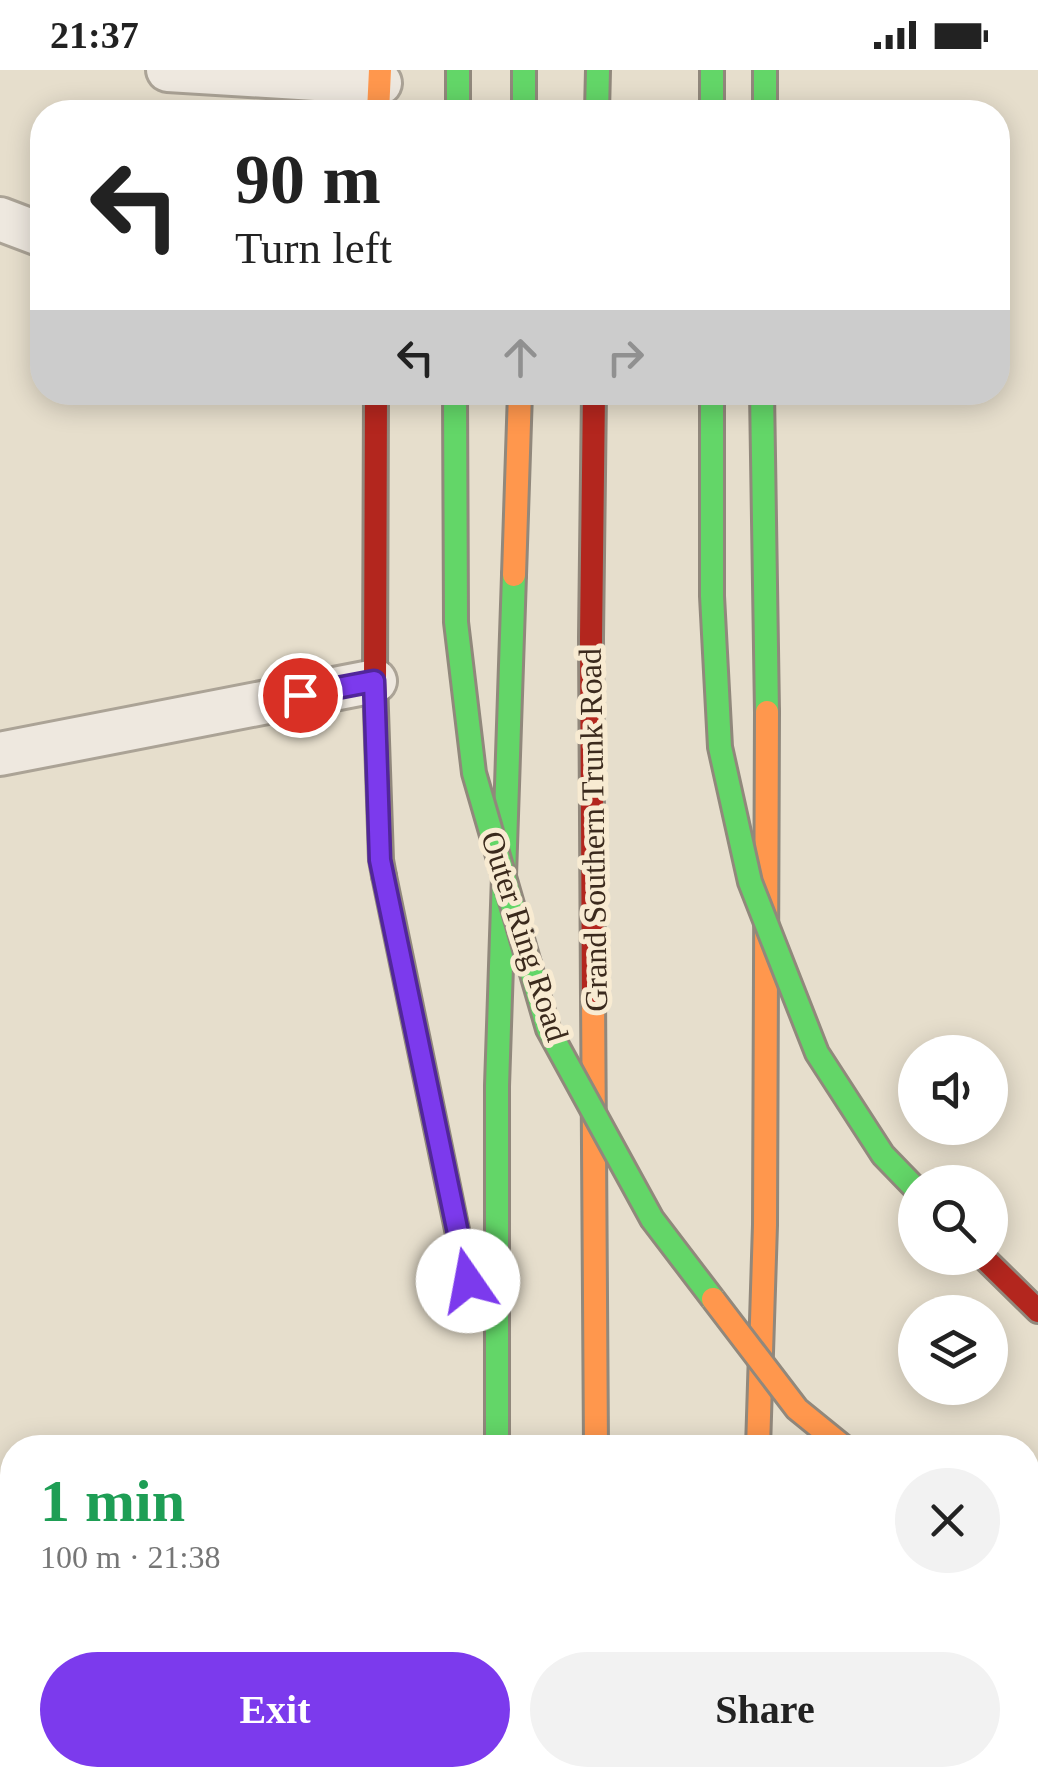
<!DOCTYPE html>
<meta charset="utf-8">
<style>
body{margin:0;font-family:Georgia,serif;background:#f2f2f2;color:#222;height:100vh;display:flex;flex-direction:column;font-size:38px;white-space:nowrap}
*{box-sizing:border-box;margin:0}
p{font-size:32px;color:#767676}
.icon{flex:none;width:55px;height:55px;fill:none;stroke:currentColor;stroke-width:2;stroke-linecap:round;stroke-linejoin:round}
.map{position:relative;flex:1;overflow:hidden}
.sheet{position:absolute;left:0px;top:1365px;width:1040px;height:352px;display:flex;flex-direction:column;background:#fff;border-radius:40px 40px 0 0;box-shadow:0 5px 25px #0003}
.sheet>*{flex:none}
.top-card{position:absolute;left:30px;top:30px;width:980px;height:305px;border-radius:40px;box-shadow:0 5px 25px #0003;background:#fff;color:#222;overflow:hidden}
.controls{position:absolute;left:898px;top:965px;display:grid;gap:20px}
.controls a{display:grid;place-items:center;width:110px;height:110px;border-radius:50%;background:#fff;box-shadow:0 5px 25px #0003;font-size:50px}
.pin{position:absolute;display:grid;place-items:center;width:85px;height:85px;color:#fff;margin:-42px;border:5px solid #fff;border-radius:50%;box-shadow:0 2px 10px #0007}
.me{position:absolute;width:110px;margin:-55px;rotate:348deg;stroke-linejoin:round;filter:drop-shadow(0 0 8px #0008)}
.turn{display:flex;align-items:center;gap:35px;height:210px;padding:0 40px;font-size:45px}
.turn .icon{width:130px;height:130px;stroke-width:2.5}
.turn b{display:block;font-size:70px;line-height:85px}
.lanes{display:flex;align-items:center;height:95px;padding:0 40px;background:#0003;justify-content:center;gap:50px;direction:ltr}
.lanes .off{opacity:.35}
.round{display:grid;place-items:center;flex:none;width:105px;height:105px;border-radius:52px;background:#f2f2f2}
.summary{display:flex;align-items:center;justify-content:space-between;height:170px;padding:0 40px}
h1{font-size:60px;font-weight:800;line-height:75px;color:#1e9e55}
.action{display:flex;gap:20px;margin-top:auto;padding:20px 40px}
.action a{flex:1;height:115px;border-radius:60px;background:#7c3aed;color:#fff;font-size:40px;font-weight:800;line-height:115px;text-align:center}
.action a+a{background:#f2f2f2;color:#222}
.status{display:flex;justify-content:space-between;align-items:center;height:70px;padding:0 50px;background:#fff;direction:ltr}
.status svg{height:28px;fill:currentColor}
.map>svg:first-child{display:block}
</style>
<div class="status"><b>21:37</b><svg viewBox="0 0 49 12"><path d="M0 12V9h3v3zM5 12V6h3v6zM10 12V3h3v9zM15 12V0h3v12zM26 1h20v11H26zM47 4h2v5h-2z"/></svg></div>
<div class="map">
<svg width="1038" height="1717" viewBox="0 0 1038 1717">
<rect width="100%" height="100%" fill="#e6decc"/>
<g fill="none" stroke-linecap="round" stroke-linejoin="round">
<!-- street casing -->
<g stroke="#aba396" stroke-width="48">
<path id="street" d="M168 0 380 13
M0 149 42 165
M0 684 375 611"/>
</g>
<!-- fast casing -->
<g stroke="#91887c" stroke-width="28">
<path id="fast" d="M458 0V42
M524 0V42
M712 0V42
M765 0V42
M597 42 598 0
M762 322 767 642
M497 1378V1016L514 505
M1028 1501 1038 1508
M695 1717 698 1705"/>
</g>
<!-- slow casing -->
<g stroke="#91887c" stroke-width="28">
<path id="slow" d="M378 42 380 0
M514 505 520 322
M384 806 474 1242
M593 925 596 1378
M758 1378 765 1155 767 642
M594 1705V1717"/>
</g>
<!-- jam casing -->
<g stroke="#91887c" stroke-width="28">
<path id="jam" d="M376 322 375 611 381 790 384 806
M593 925 591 568 594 322
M984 1188 1038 1241
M485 1717 486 1705"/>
</g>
<!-- street -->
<use href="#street" stroke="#eee8df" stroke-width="42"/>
<!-- fast -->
<use href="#fast" stroke="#63d668" stroke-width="22"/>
<!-- slow -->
<use href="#slow" stroke="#ff974d" stroke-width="22"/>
<!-- jam -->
<use href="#jam" stroke="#b3261e" stroke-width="22"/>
<!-- fast-bridge casing -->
<g stroke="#91887c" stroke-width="28" stroke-linecap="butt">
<path id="fast-bridge" d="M455 322 456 552 474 703 548 959 652 1149 713 1229
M712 322V526L720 677 750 812 817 983 883 1085 915 1118"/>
</g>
<!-- slow-bridge casing -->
<g stroke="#91887c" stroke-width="28" stroke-linecap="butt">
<path id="slow-bridge" d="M713 1229 797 1339 845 1378"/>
</g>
<!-- fast-bridge -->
<use href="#fast-bridge" stroke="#63d668" stroke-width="22"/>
<!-- slow-bridge -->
<use href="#slow-bridge" stroke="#ff974d" stroke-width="22"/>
</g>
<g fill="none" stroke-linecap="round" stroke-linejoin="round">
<!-- route casing -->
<g stroke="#51269a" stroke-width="25">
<path id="route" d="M300 625 374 611 380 790 468 1211"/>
</g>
<!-- route -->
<use href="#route" stroke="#7c3aed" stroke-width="18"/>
</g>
<g text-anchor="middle" stroke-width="10" stroke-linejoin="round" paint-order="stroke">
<!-- street labels -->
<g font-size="32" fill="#3b2a1d" stroke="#f8ebd2">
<text transform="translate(593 760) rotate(-91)" y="11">Grand Southern Trunk Road</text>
<text transform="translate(525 866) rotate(72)" y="11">Outer Ring Road</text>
</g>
</g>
</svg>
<div class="controls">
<a><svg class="icon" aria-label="sound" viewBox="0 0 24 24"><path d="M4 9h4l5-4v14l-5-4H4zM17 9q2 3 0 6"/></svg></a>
<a><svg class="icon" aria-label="search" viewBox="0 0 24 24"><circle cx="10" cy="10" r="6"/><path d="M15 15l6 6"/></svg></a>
<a><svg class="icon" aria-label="layers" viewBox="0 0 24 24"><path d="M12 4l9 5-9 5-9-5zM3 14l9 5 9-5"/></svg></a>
</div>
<div class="pin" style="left:300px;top:625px;background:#d93025"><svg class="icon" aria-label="arrive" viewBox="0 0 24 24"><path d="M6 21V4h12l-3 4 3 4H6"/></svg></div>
<svg class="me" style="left:468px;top:1211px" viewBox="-20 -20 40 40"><circle r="19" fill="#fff"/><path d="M0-13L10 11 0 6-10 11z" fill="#7c3aed"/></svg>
<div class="top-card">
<div class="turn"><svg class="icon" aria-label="left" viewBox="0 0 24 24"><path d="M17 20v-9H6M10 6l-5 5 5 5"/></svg><div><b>90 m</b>Turn left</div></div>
<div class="lanes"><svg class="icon" aria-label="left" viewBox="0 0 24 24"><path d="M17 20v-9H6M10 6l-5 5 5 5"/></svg><svg class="icon off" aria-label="ahead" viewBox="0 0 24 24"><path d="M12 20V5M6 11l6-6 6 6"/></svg><svg class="icon off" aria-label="right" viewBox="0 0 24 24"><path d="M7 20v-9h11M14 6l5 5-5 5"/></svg></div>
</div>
<section class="sheet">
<div class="summary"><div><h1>1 min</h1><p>100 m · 21:38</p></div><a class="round"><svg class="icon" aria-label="close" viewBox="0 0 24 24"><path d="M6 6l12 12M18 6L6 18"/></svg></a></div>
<div class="action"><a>Exit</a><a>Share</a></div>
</section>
</div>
